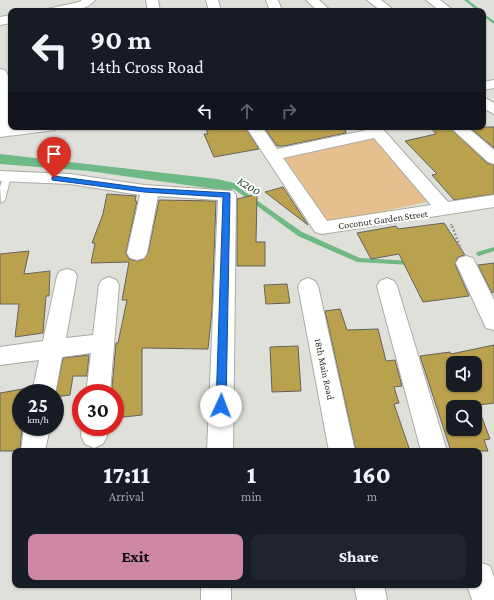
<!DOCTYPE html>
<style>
body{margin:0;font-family:"Crimson Pro",serif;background:#20242c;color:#f1f3f6;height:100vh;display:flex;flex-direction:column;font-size:15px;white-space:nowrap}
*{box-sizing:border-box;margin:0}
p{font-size:13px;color:#9ea1a6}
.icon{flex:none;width:22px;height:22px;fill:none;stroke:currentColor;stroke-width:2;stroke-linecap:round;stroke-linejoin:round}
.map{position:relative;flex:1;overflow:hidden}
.sheet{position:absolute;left:12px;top:448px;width:470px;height:140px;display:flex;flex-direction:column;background:#171b24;border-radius:8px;box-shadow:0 1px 3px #0004}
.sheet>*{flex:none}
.hud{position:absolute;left:8px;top:8px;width:478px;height:122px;border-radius:8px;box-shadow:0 1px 3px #0004;background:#171b24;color:#f1f3f6;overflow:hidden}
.tools{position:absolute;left:446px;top:356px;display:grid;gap:8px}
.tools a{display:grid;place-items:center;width:36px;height:36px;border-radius:8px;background:#171b24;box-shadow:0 1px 3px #0004;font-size:20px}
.speed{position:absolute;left:12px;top:384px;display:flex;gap:8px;font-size:20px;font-weight:700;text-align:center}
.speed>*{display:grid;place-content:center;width:52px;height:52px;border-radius:50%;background:#171b24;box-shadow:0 1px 3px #0004;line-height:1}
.speed small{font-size:10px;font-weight:400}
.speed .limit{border:6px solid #d22;background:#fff;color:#111}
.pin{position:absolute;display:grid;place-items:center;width:34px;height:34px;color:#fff;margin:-41px -17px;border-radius:50% 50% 50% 0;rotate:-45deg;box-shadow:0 0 4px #0007}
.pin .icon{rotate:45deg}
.me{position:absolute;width:44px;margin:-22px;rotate:2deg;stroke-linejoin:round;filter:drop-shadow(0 0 3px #0008)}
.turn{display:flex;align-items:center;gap:14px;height:84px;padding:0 16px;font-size:18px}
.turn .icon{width:52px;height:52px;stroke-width:2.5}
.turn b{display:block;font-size:28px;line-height:34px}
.lanes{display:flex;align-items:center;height:38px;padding:0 16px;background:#0003;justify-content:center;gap:20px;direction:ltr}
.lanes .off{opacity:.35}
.eta{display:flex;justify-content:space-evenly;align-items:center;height:68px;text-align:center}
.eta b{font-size:24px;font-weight:800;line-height:28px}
.button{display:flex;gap:8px;margin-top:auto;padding:8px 16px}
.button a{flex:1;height:46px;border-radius:8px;background:#cd87a3;color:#111;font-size:16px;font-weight:800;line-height:46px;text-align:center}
.button a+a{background:#20242c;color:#f1f3f6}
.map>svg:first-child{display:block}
</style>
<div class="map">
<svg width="494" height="600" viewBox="0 0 494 600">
<rect width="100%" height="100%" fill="#e0e0db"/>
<!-- green -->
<path fill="#e6bf8e" d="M375 137 430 201 324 225 280 156Z"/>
<!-- water -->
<path fill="#6eb986" d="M0 154 217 179 243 185 228 191 89 171 0 164Z"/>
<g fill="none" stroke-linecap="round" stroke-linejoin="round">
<!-- stream -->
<path fill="#6eb986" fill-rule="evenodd" d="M464 0H468L482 11H478Z
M483 13 494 21V24L483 16Z
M227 184 238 187 302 232 360 258 411 261 414 263 411 265 357 262 298 236 234 189 225 187 224 186Z
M494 247V251L479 256 476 254 477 252Z"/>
</g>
<!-- building -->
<path fill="#baa14e" stroke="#64625d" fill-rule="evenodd" d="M205 127H245L259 149 214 157 204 134H208Z
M264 127H345L346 133 284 146H277Z
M430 127H449L487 163 494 165V194L454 200 432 175 437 174 405 141 436 134Z
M469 127H494V148Z
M283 187 308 225 265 192Z
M107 194 136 196 135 201H137L126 253 129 259 137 261 144 259 148 253 159 200 216 201 212 310 208 349 142 348V415L115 418V393H113L112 387 116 343H118L127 300H122L129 262 91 263 95 243H92L103 214Z
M257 194 256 242H265V266H237V199Z
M444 223 465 255 458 257 455 264 469 296 423 302 399 254 371 259 357 233 396 226 398 229Z
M29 251 24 274 50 271 49 296H46L43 333 15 337 19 304H0V254Z
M494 263V292L492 293 478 265Z
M287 284 290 303 266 304 264 285Z
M340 309 347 330 378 329 386 361 395 360 402 386 394 387 399 403 394 404 410 451H356L325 311Z
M494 345V403L479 405 480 407H478L490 439 484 440 488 451H451L420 356 450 352 451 354ZM453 363H475V385H453ZM453 407H475V429H453Z
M298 346 301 391 272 392 270 347Z
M89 355 87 376H73L70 395 55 397 63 358Z
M28 388V393H21V427H22L20 451H0V393Z"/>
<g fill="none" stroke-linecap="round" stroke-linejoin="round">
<!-- lane casing -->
<g stroke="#aaaba5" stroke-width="2">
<path id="lane" d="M4 174H7L11 176 5 200 1 203 0 187Z"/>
</g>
<!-- street casing -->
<g stroke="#aaaba5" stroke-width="2">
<path id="street" d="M82 0H95C84 14 61 11 45 11L47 9 79 2Z
M146 0H158L160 11H148Z
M206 0H218L221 11H209Z
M266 0H278L282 11H270Z
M306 0H319L331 11H318Z
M367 0H381L395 11H381Z
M426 0H440L454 11H440Z
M11 15V23L0 25V17Z
M0 69 5 70C15 85 11 110 11 127H58L55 130 0 137Z
M494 80V88L483 90V82Z
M483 97 494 103V114L483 108Z
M246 127H262L277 149 367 130 365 127H381L448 202 494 195V207L322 234 315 232ZM374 138 431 205 327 221 283 158Z
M450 127H467L494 150V164L488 162Z
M0 171 70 174 144 185 233 191 236 195 233 451H207L218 200 158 196 147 253 144 258 137 260 130 258 127 253 140 195 70 184 0 181Z
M466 256 473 258 494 300V330L486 328 456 263 459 258Z
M67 269 74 271 77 276 66 338 93 335 99 285 102 280 109 277 116 280 119 285 110 393H86L91 353 62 357 55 395V393H32L39 360 0 365V347L43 341 57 276 60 271Z
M308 278 315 281 318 286 355 451H329L298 286 301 281Z
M387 278 394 281 397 286 447 451H421L377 286 380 281Z
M24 427H50L45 451H21Z
M82 427H108L107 436 103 444 94 448 85 444 81 436Z
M479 562 490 566 494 577V600H472L467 585H479Z
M201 585H231V600H201Z
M354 585H384L387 600H357Z"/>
</g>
<!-- path-far1 -->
<path stroke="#949491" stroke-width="2" stroke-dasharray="1.5 1.5" stroke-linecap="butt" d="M451 224 452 227"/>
<!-- path -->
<path stroke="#949491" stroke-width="2.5" stroke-dasharray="2 2" stroke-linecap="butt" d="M452 226 460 247"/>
<!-- lane -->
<use href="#lane" fill="#fff" fill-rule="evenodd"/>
<!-- street -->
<use href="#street" fill="#fff" fill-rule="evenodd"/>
</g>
<!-- route -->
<path fill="#1a73e8" stroke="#114b97" d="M54 176 144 188 230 193 226 406 225 409H217L216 406 223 197 144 192 52 180V177Z"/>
<g text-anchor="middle" stroke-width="4" stroke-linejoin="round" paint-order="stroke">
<!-- street labels -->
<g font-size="10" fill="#2d2e2c" stroke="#fffffe">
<text transform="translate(383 219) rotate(-8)" y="4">Coconut Garden Street</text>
<text transform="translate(325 369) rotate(78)" y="4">18th Main Road</text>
</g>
<!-- water labels -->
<g font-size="11" font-style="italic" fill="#153621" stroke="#fffffe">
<text transform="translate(249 186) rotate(31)" y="4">K200</text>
</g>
</g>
</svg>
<div class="tools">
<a><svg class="icon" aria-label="sound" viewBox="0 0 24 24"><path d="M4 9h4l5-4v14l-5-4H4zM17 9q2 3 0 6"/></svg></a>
<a><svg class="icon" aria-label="search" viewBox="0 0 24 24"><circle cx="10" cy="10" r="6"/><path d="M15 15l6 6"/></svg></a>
</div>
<div class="speed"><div>25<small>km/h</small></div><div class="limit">30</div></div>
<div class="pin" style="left:54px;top:178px;background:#d93025"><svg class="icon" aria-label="arrive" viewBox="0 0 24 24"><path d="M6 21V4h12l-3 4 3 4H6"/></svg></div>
<svg class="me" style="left:221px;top:406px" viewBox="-20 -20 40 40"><circle r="19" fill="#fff"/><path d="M0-13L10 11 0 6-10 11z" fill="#1a73e8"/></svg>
<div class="hud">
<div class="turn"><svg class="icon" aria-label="left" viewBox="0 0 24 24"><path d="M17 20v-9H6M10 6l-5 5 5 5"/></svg><div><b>90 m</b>14th Cross Road</div></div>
<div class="lanes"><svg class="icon" aria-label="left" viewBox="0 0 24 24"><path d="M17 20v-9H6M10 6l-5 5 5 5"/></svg><svg class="icon off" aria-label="ahead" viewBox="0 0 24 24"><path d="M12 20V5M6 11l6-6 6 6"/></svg><svg class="icon off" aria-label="right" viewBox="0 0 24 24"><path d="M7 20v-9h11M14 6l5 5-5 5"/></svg></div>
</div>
<section class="sheet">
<div class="eta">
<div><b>17:11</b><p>Arrival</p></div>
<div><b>1</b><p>min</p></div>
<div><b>160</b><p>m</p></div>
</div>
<div class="button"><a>Exit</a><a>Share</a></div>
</section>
</div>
